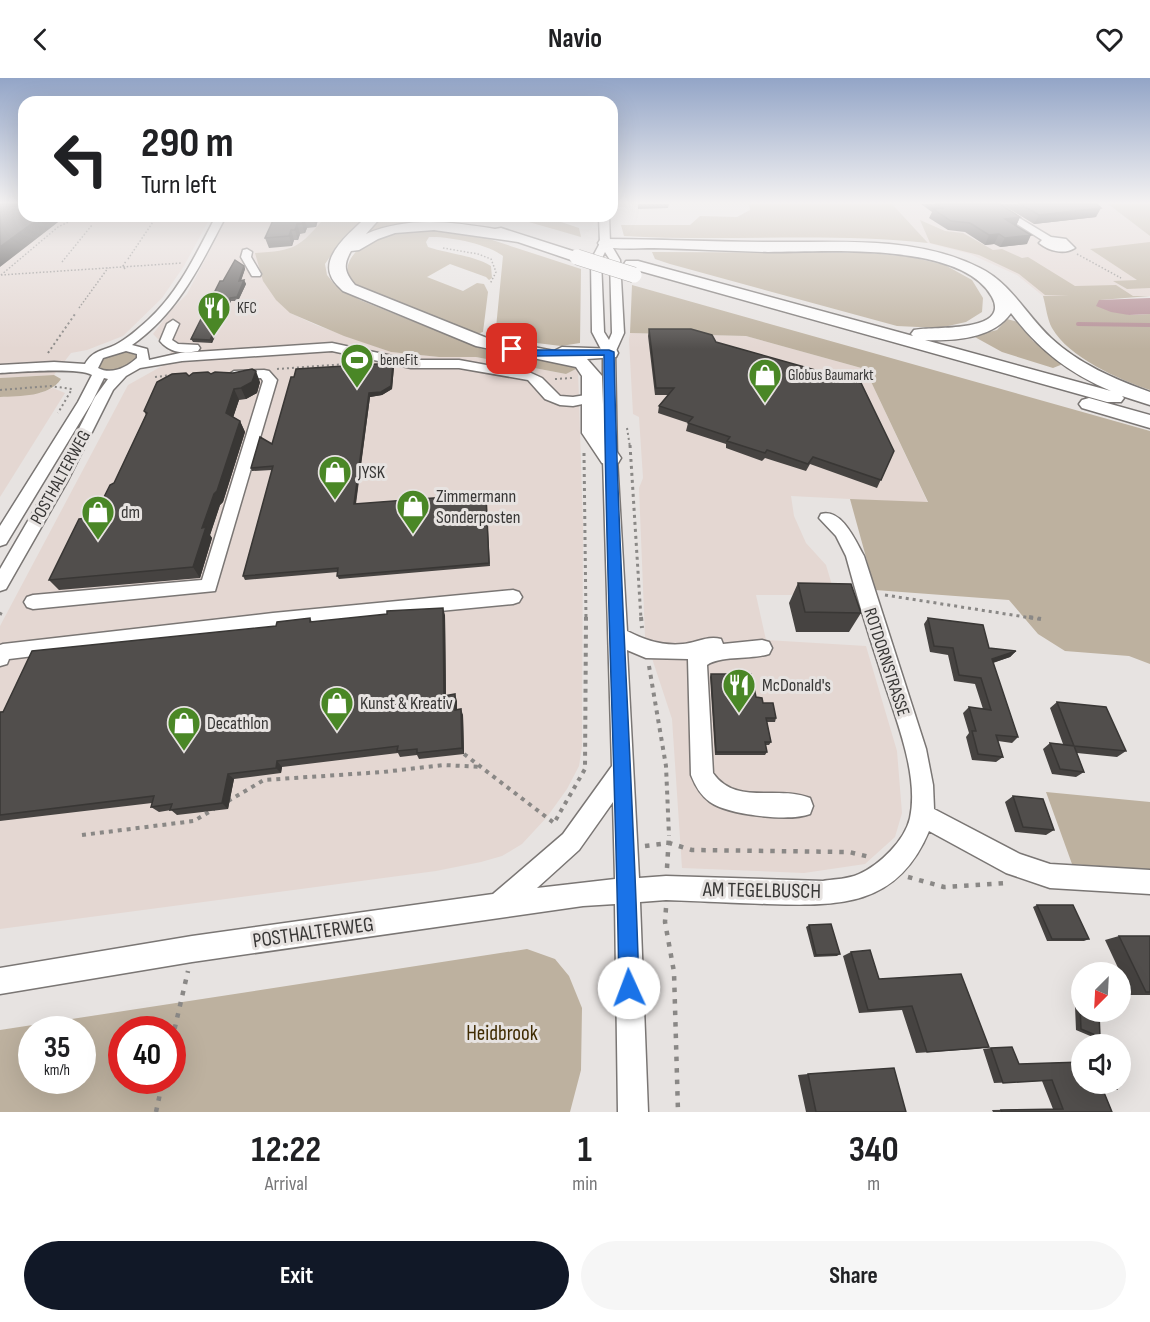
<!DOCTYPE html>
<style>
body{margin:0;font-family:"Sofia Sans Condensed",sans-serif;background:#f6f6f6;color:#202124;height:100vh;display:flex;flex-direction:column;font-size:22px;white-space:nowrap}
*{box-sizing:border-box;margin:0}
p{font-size:20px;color:#757577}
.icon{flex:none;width:33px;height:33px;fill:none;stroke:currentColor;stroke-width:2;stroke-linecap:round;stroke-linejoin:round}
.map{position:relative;height:1034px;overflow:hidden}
.side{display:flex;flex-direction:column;background:#fff;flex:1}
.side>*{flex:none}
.guide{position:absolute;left:18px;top:18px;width:600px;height:126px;border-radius:18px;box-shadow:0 6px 24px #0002;background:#fff;color:#202124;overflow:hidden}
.needle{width:39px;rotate:204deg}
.buttons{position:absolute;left:1071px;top:884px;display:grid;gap:12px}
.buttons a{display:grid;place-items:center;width:60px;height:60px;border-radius:50%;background:#fff;box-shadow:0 6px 24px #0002;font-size:30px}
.speed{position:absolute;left:18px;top:938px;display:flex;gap:12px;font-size:30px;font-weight:700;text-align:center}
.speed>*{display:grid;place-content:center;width:78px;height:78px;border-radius:50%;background:#fff;box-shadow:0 6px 24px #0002;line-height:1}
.speed small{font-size:15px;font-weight:400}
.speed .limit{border:9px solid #d22;background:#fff;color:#111}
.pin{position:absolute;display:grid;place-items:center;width:51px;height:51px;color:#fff;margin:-26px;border-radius:12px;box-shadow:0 3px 9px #0006}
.me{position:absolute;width:66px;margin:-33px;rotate:358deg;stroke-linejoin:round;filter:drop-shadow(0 0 4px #0008)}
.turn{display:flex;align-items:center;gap:21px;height:126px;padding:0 24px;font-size:27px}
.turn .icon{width:78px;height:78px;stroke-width:2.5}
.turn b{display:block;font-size:42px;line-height:51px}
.eta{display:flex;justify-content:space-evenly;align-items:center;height:102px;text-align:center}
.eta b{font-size:36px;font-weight:700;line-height:42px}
.primary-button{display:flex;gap:12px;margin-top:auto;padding:12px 24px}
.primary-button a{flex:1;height:69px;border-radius:36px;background:#111827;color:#fff;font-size:24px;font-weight:700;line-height:69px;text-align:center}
.primary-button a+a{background:#f6f6f6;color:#202124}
header{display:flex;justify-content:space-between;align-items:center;height:78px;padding:0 24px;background:#fff;font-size:27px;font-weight:700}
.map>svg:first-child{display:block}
</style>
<header><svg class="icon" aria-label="back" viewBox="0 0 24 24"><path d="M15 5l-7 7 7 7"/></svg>Navio<svg class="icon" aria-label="heart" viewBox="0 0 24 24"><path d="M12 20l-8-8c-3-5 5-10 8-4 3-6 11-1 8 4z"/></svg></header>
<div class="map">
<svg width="1150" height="1034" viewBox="0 0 1150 1034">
<rect width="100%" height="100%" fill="#e7e3e1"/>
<!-- built -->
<path fill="#e4d7d2" d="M0 126 24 138H211L184 188 162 220 123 258 87 272 71 275 54 297 0 300Z
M892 126H1108L1150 158V218H1043L1017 197 970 176 928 165Z
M228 138H326L311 156 290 172 284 173 290 235 316 247 391 274 439 279H476L566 296 578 290 583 448 582 669 579 688 567 711 547 739 522 766 502 778 481 784 436 793 0 851V548L128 307 162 288 167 283 171 274 153 256 172 231 187 216Z
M630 255 746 258 865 291 928 425 791 418 794 438 806 465 826 487 835 517H756L766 562 866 568 897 673 902 735 895 759 865 786 804 795 682 790 672 641 645 559 639 410 643 400 639 339 633 336 629 262Z
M53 310 65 315 0 419V319L40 315Z"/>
<!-- green -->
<path fill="#bdb19f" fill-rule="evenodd" d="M749 126H892L928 165C827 154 725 164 624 158L621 147H690L700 138 737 139 750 132Z
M1108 126H1150V158Z
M326 138H367L338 167 325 186 327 197 335 207 360 222 482 271 557 282 578 290 566 296 476 279H439L391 274 344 258 290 235 276 222 263 203 255 175C295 173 300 169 326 138Z
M378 138H438L459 146H434L362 161Z
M508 138H543L579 150 581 159Z
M920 142 945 153 963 155 993 172 1002 171 1022 180 1028 179 1075 208 1116 207 1133 218H1150L1100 222 1129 237 1150 236V312C1120 302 1068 279 1052 250 1047 241 1046 228 1043 218L1069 217H1045L1019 196 979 177 930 165Z
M436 151 480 158 581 191 580 265 561 268 495 260 503 178C488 166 448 158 429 159L426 164 428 169C449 176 473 177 491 188L492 200 489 202 486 199 450 186 427 199 463 213 477 205 484 206 488 214 483 254 477 256 357 208C350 203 346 196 348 187 357 157 410 152 436 151Z
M1150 164V210L1127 211 1113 203 1137 202 1090 171Z
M652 174 869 175 911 179 945 187 972 202 983 220 982 234 966 244 939 250 897 248 670 186 655 181Z
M632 207 1150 353V586L1129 578 1065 573 1038 556 1009 522 875 512 850 421 928 424 865 291 746 258 630 255Z
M1007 241 1018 244 1033 263 1063 286 1053 290 1002 274 973 258 997 252Z
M123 273 136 277V280C128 291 111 296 98 290L97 287 105 279Z
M54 297 61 301C49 319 20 318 0 319V300Z
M1046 714 1150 724V792L1072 786Z
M527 871 555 881 569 898 582 930 581 992 570 1034H0V952ZM32 951H82V1002H32ZM122 951H172V1002H122Z"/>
<!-- water -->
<path fill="#b48e95" d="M1150 220V236L1129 237 1111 234 1096 228 1099 222Z"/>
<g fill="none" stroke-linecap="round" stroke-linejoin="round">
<!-- stream -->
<path stroke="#b48e95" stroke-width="4" d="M1078 246 1150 247"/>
<!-- minor casing -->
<g stroke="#7a7674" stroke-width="3">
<path id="minor" d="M985 126H996L1051 159 1066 161 1075 170C1064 177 1049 173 1039 165L1042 162Z
M216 138H226C201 186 178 235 132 267L147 271 149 282 180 275 332 265 411 282H459L531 295 542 300 560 318 573 319 592 316 599 320 597 323 573 328 560 327 545 321 528 302 459 290H411L332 273 182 283 140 290 126 298 113 312 67 404 6 511 0 513V491L61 386 95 319 108 301 104 300 92 324 6 466 0 468V448L78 324 92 297C78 289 19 294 0 295V287L54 284 85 286C93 272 103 273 115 267 127 261 138 251 148 242 179 214 197 174 216 138ZM126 273 137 276V280C126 290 111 297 98 290L103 280Z
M599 138H609L610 165 620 182 624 255 615 275 617 380 627 553C645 562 662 568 683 566 696 565 708 557 721 561L723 566 762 562 769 564 772 570 769 576C750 582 722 577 707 587L713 695C736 728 778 707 810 720L813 728 810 736C790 744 728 737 710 724 700 717 695 707 691 697L688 581 646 580 627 572 639 800 666 798 823 803C835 801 848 801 859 796 880 787 905 762 910 740 920 694 892 632 879 588 867 552 856 515 846 478L836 458 819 440 821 436C842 430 856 464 864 478L926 671 933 707 934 731 1020 776 1050 786 1150 792V816L1050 810 1006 795 929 753C897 830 838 828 767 826 733 825 700 823 666 822L640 824 648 1034H618L615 826 583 828 192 884 0 916V890L192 858 493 816 563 756 612 688 603 380V275L592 254 591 182 600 165ZM605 174 610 182 612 255 609 262 604 254 601 182ZM613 724 615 801 537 810 579 772Z
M247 171 252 174 251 179 261 196 260 198H252L241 179 243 172Z
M173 242 179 246 172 262 178 266 198 267 200 270 198 273C183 276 170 275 160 263L167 246Z
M264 292 269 293 277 302 215 513 33 531 27 529 24 524 27 519 33 517 202 502 263 303 261 300 234 301 228 297 234 293Z
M513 512 519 514 522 519 519 524 513 526 273 549 9 581 7 586 0 588V567L3 566 273 535Z"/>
</g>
<!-- highway casing -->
<g stroke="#7a7674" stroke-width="3">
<path id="highway" d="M367 138H382L366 156C409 138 451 144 495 151L501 150 582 176 585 179 582 182 577 184 518 164 434 152 395 155 378 161 359 172 351 173C343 187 344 194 355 207L487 260 554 273 562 269 616 271 618 275 616 279 587 281 602 298 604 355 621 380 618 385 610 387 602 385 582 355V298L576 289 476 268 343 213C339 209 333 204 331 198 321 176 354 152 367 138Z
M605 161C660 161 714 164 769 164 839 165 915 157 980 190 1011 205 1026 237 1051 260 1079 286 1114 301 1150 314V327L1122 318 1124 320 1121 324H1107L626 189 624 186 626 183H638L913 258 911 256 914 252C928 248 1012 256 992 219 962 163 824 174 768 174 730 173 692 171 654 170 637 170 617 172 600 168L598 165 600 162ZM1011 235C1039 272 1069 295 1111 313L925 262C954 263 993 261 1011 235Z
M1089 320 1150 337V350L1082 330 1079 326 1082 322Z"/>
</g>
<!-- path-far4 -->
<path stroke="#8a8886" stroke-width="1.5" stroke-dasharray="1.5 2" stroke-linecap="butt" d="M96 143 98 138
M137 143 172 141
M443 170 478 176 491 181 496 194 490 206
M1077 176 1121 200
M128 181 157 138
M62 184 92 147
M125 191 123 188 126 183
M1 197 182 185
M1 197 58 149 81 138
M79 230 108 190"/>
<!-- path-far3 -->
<path stroke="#8a8886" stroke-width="2" stroke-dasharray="2 3" stroke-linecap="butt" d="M48 275 75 236
M277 291 346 286
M155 299 172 297
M555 301 572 300
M0 312 50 308 72 311 58 335
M627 350 630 369"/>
<!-- path-far2 -->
<path stroke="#8a8886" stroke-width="3" stroke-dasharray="3 4" stroke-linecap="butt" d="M630 367 641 541
M584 375 586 541
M885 517 1038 541
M0 537 3 531"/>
<!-- path-far1 -->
<path stroke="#8a8886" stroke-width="4" stroke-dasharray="4 5" stroke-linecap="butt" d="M641 539 642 550
M1029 539 1041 541
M649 588 666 688 669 758
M464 676 554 745 585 691 586 539
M228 723 264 702 383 694 444 687 481 689
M82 757 194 743 214 731"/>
<!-- path -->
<path stroke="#8a8886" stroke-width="4.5" stroke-dasharray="4.5 7" stroke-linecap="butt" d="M645 768 669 765 692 772 849 774 870 779
M667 790 669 757
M908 799 944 809 1007 805
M666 830 665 844 674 894 678 1034
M172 962 188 893
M156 1034 163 1002"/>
<!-- minor -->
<use href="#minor" fill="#fff" fill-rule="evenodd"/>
<!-- highway -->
<use href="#highway" fill="#fff" fill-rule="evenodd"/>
<!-- highway-bridge casing -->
<g stroke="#7a7674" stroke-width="16" stroke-linecap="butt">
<path id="highway-bridge" d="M577 179 634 197"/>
</g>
<!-- highway-bridge -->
<use href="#highway-bridge" stroke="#fff" stroke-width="15"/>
</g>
<!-- wall -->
<path fill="#464341" d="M638 126H669L668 130 638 131Z
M921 126H1000L1020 139 1016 148 1027 166 1000 169 994 166 985 167 965 154 948 152 929 140 932 134Z
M1001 126H1097L1096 139 1034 146Z
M275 138H319L316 149 307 150 305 155 300 156 298 162H294L292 168 269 170 265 160Z
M244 188 245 191 241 202H244L246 206 238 223H231L212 265 193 264 191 261 223 203Z
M649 251 716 264 894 373 877 410 810 386 806 393 765 380 762 383 726 370V366L686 353 688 345 658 335 659 328 668 317H655L648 258Z
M393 285 394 289 392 311 382 317 370 319 356 426 486 416 490 488 339 501 337 498 338 494 245 502 243 498 272 392 252 393 251 390 272 366 294 299Z
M211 296 260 304 257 315 246 321 239 322 233 339 240 343 245 354 223 424 220 427 210 457 212 460 200 500 59 512 49 502 94 439 114 405 146 337 144 333 189 298Z
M798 505 861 535 849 554H796L789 525Z
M445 537 446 617 457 623V631L463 637 464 676 419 681 417 677 400 679 398 675 282 689 281 695 234 701 228 731 177 737 171 732 159 734 151 729 152 725 0 743V634L276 548 310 540 312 544Z
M928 540 989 570 1016 573 1010 579 993 585 1018 659 1012 665 998 663 1003 679 996 684 972 682 966 659 969 655 963 635 969 629 983 631 975 606 954 603 948 577 930 574 924 546Z
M711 596 756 619 763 625 776 640 775 644H767L771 664 769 667H765L767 674 765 677H715L710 599Z
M1057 624 1126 673 1117 679 1077 675 1084 694 1076 699 1052 696 1043 671 1050 665 1063 666 1050 630Z
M1013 718 1054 752 1046 757 1015 754 1005 724Z
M1037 827 1089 861 1084 863H1047L1033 829Z
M809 847 840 876 837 878 814 879 806 849Z
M1119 858H1150V917H1130L1120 894 1105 862Z
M851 874 879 901 989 969 976 971 916 975 902 932 859 935 843 878Z
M1080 927 1100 959 1095 960 1076 952 1075 928Z
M991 970 1019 986 1103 1012 1112 1034H993L992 1032 1053 1031 1042 1003 994 1005 983 971Z
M808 996 906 1034H806L798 997Z"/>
<!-- shaded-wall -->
<path fill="#393735" d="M1101 130 1096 139 1034 146 1039 137Z
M42 138H66L0 189V169Z
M313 138H319L316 149 313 140Z
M1020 139 1016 148 1005 141Z
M304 140 307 150 305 155 302 146Z
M297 146 300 156 298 162 295 152Z
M291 152 294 162 292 168 289 158Z
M999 156 994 166 985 167 989 157Z
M1031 157 1027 166 1000 169 1005 160Z
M244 188 245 191 240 206 239 203Z
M244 202 246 206 238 223 237 219Z
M230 220 231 223 212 265 210 262Z
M393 285 394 289 392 311 382 317 370 319 355 430 354 426 369 315Z
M256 293 260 304 257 315 246 321 241 310Z
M234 311 239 322 231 346 226 335Z
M240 343 245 354 223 424 220 427 210 457 212 460 200 500 193 489 202 450Z
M443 530 445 537 446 624 444 618Z
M1016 573 1010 579 986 587 992 581Z
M455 616 457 623V638L455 632Z
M461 631 463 637 464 676 462 670Z
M277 683 282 689 281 695 276 690Z
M228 696 234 701 228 731 222 725Z"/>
<!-- building -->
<path fill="#514e4c" stroke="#393735" stroke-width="1.5" d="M0 126H24V138H42L0 169Z
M937 126H1000L1020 139 1005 141 1031 157 1005 160 999 156 989 157 970 145 951 143 933 131 943 130Z
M1020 126H1097L1101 130 1039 137Z
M275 138H313V140H304L302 146H297L295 152H291L289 158 265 160Z
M235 182 244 188 239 203 244 202 237 219 230 220 210 262 191 261 220 203H223Z
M649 251H691L712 257 716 264 861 305 894 373 881 402 813 379 808 386 767 372 765 375 727 363 730 359 688 345 693 339 659 328 674 310H656Z
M393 285 391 308 381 314 369 315 354 426 486 416 489 485 337 498 338 490 243 498 273 388 251 390 260 359 272 366 291 299H294L296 291Z
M252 291 256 293 252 304 241 310 234 311 226 335 240 343 217 413 214 416 202 450 206 449 193 489 49 502 79 441 94 439 110 407 114 405 147 335 144 333 157 304 172 296 186 295 189 298 193 295 208 294 211 296 215 294 233 295Z
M798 505 851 506 861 535 805 534Z
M443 530 444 618 455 616V632L461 631 462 670 417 675V671L397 673 398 668 277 683 276 690 228 696 222 725 170 732 172 726 151 729 154 718 0 737V634H3L32 573 276 548 277 544 310 540V544L387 536V533Z
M928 540 983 547 989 570 1016 573 992 581 1018 659 996 657 1003 679 978 676 972 653H976L969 629 991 632 981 600 959 597 953 570 934 568Z
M711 596H751L756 619 762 620 763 625H773L776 640H766L771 664H765L767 674H716Z
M1057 624 1106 629 1126 673 1074 668Z
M1050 665 1074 668 1084 694 1060 691Z
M1013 718 1043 721 1054 752 1023 749Z
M1037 827H1073L1089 861H1052Z
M831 846 840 876 816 877 809 847Z
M1119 858H1150V914H1146Z
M870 872 879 901 961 896 989 969 927 974 912 928 868 932 851 874Z
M1080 927 1082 928V933H1094L1099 935 1100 959 1081 951Z
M1012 969 1019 986 1082 984V1005H1115L1117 1011 1103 1012 1112 1034H1002L1001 1032 1063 1031 1052 1002 1003 1005 991 970Z
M894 990 906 1034H816L808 996Z"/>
<!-- sky -->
<linearGradient id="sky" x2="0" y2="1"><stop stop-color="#93a5c7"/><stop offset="0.46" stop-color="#f4f2f2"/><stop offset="1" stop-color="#f4f2f2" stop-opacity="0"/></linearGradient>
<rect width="1150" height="271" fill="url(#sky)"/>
<!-- route -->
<path fill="#1a73e8" stroke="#114b97" stroke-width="1.5" d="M512 268 536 272H609L614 274C618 486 633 698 639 910L636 917 629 920 622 917 619 910C616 699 605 488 604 277L536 278 508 273 507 271Z"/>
<!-- icons -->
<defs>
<g id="restaurant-pin" transform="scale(1.725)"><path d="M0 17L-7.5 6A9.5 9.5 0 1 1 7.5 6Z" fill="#4a8726" stroke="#e7e3e1"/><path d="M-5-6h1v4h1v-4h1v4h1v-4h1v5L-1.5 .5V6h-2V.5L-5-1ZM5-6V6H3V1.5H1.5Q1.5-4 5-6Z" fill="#fff"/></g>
<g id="stadium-pin" transform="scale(1.725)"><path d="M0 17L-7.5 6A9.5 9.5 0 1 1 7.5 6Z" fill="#4a8726" stroke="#e7e3e1"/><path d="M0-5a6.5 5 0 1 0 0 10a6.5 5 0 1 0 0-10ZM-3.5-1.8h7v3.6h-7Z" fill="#fff"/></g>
<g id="shop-pin" transform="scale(1.725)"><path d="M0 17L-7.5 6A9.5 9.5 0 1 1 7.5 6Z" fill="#4a8726" stroke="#e7e3e1"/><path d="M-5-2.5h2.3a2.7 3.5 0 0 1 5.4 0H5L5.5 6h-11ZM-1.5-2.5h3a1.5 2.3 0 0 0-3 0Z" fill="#fff"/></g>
</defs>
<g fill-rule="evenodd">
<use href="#restaurant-pin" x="214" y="230"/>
<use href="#stadium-pin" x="357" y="282"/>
<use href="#shop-pin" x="765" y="297"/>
<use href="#shop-pin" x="335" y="394"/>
<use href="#shop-pin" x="413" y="428"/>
<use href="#shop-pin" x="98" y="434"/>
<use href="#restaurant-pin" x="739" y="607"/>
<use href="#shop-pin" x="337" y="625"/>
<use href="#shop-pin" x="184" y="645"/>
</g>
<g text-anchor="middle" stroke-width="6" stroke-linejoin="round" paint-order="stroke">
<!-- far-poi labels -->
<g font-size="15" fill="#373635" stroke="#e7e3e1" text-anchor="start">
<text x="237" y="235">KFC</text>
<text x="380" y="287">beneFit</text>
<text x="788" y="302">Globus Baumarkt</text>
</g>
<!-- poi labels -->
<g font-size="18" fill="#373635" stroke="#e7e3e1" text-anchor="start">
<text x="358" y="400">JYSK</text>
<text x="436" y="424">Zimmermann<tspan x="436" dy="21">Sonderposten</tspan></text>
<text x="121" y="440">dm</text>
<text x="762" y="613">McDonald's</text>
<text x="360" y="631">Kunst &amp; Kreativ</text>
<text x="207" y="651">Decathlon</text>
</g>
<!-- street labels -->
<g font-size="18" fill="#373635" stroke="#e7e3e1">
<text transform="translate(60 399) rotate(-61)" y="6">POSTHALTERWEG</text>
<text transform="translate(887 584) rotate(72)" y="6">ROTDORNSTRASSE</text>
</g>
<!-- near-street labels -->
<g font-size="21" fill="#373635" stroke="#e7e3e1">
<text transform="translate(762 812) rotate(1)" y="7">AM TEGELBUSCH</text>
<text transform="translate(313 854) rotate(-8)" y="7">POSTHALTERWEG</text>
</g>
<!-- near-park labels -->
<g font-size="21" fill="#3f2b01" stroke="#e7e3e1">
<text x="502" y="962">Heidbrook</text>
</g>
</g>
</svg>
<div class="buttons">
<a><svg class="needle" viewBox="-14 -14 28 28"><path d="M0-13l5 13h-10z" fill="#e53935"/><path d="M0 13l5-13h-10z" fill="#757577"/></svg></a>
<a><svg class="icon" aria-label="sound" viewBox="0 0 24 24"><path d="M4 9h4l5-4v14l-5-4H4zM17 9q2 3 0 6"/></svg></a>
</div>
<div class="speed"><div>35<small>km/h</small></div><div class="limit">40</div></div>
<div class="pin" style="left:512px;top:271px;background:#d93025"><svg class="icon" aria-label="arrive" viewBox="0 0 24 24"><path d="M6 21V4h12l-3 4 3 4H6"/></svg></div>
<svg class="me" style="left:629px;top:910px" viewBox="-20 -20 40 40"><circle r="19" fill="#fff"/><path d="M0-13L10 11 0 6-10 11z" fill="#1a73e8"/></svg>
<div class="guide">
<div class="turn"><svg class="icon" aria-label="left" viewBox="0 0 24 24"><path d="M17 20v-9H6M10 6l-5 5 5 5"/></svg><div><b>290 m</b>Turn left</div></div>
</div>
</div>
<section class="side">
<div class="eta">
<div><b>12:22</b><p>Arrival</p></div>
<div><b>1</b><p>min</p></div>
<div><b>340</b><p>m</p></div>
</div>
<div class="primary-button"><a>Exit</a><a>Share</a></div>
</section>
